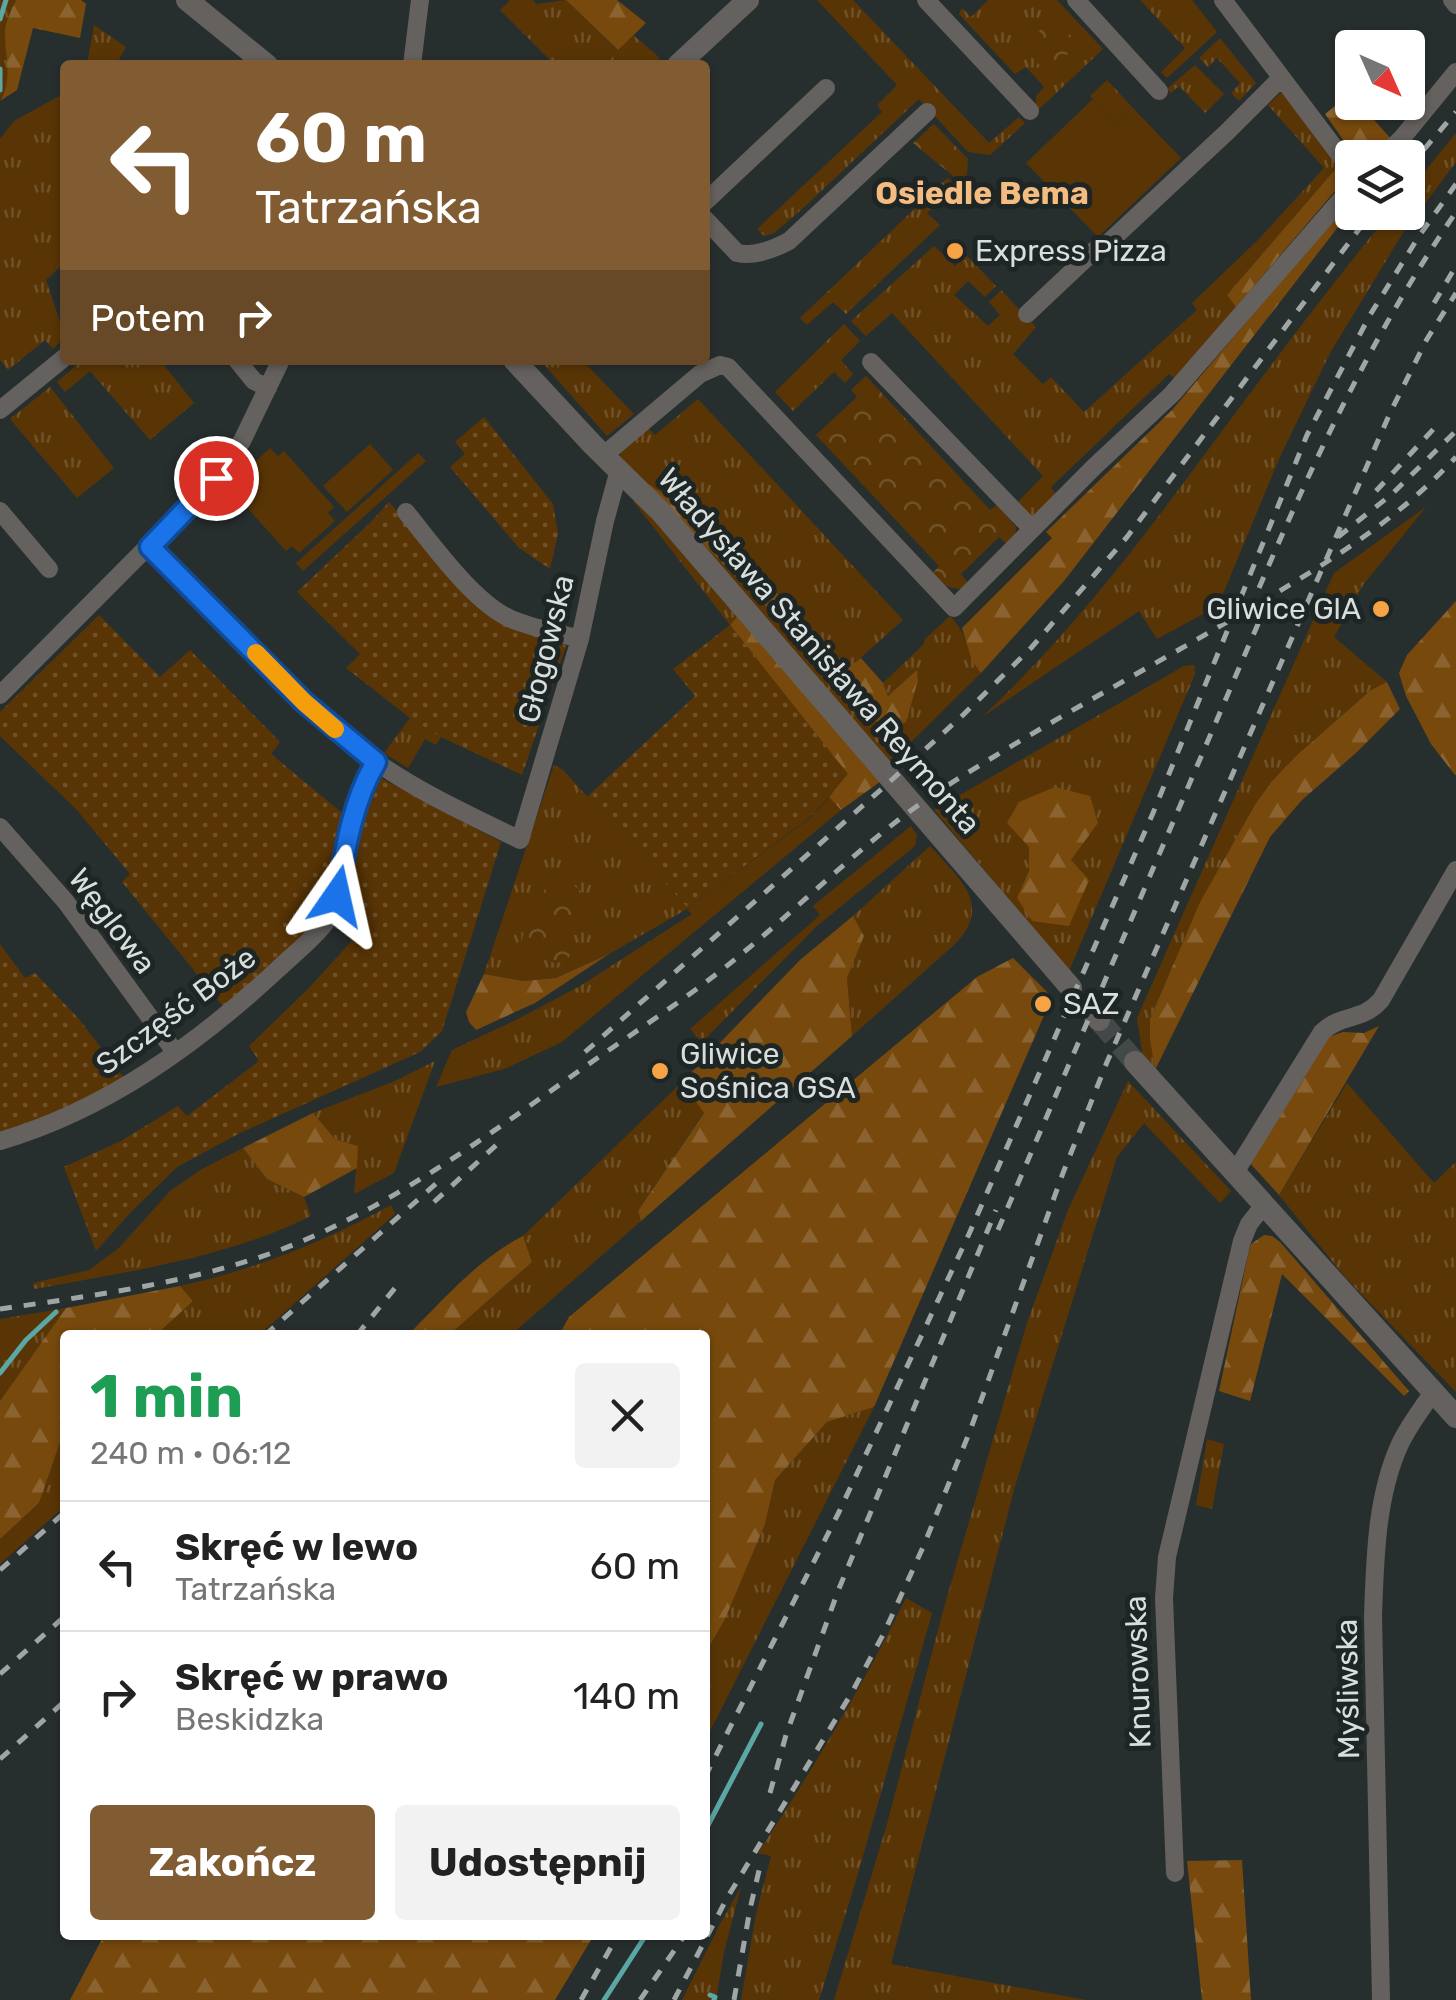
<!DOCTYPE html>
<html lang="pl">
<meta charset="utf-8">
<style>
body{margin:0;font-family:Rubik,sans-serif;background:#f2f2f2;color:#222;height:100vh;display:flex;flex-direction:column;font-size:38px;white-space:nowrap}
*{box-sizing:border-box;margin:0}
p{font-size:32px;color:#767676}
.icon{flex:none;width:55px;height:55px;fill:none;stroke:currentColor;stroke-width:2;stroke-linecap:round;stroke-linejoin:round}
.map{position:relative;flex:1;overflow:hidden}
.details{position:absolute;left:60px;top:1330px;width:650px;height:610px;display:flex;flex-direction:column;background:#fff;border-radius:10px;box-shadow:0 2px 8px #0004}
.details>*{flex:none}
.top-card{position:absolute;left:60px;top:60px;width:650px;height:305px;border-radius:10px;box-shadow:0 2px 8px #0004;background:#815c32;color:#fff;overflow:hidden}
.needle{width:65px;rotate:135deg}
.controls{position:absolute;left:1335px;top:30px;display:grid;gap:20px}
.controls a{display:grid;place-items:center;width:90px;height:90px;border-radius:10px;background:#fff;box-shadow:0 2px 8px #0004;font-size:50px}
.pin{position:absolute;display:grid;place-items:center;width:85px;height:85px;color:#fff;margin:-42px;border:5px solid #fff;border-radius:50%;box-shadow:0 2px 10px #0007}
.me{position:absolute;width:110px;margin:-55px;rotate:11deg;stroke-linejoin:round;filter:drop-shadow(0 0 8px #0008)}
.turn{display:flex;align-items:center;gap:35px;height:210px;padding:0 30px;font-size:45px}
.turn .icon{width:130px;height:130px;stroke-width:2.5}
.turn b{display:block;font-size:70px;line-height:85px}
.then{display:flex;align-items:center;height:95px;padding:0 30px;background:#0003;gap:20px;font-size:38px}
.round{display:grid;place-items:center;flex:none;width:105px;height:105px;border-radius:10px;background:#f2f2f2}
.overview{display:flex;align-items:center;justify-content:space-between;height:170px;padding:0 30px}
h1{font-size:60px;font-weight:700;line-height:75px;color:#1e9e55}
.primary-button{display:flex;gap:20px;margin-top:auto;padding:20px 30px}
.primary-button a{flex:1;height:115px;border-radius:10px;background:#815c32;color:#fff;font-size:40px;font-weight:700;line-height:115px;text-align:center}
.primary-button a+a{background:#f2f2f2;color:#222}
ul{padding:0;list-style:none}
li{display:flex;align-items:center;gap:30px;height:130px;padding:0 30px;border-top:2px solid #e0e0e0}
li div{flex:1}
li b{display:block;font-size:38px}
li em{font-style:normal}
.map>svg:first-child{display:block}
</style>
<div class="map">
<svg width="1456" height="2000" viewBox="0 0 1456 2000">
<defs>
<pattern id="grass-tufts" width="24" height="20" patternUnits="userSpaceOnUse" patternTransform="scale(2.5)"><rect width="24" height="20" fill="#593505"/><path d="M3 7l-1-3M5 7V3M7 7l1-3M15 17l-1-3M17 17v-4M19 17l1-3" fill="none" stroke="#705229"/></pattern>
<pattern id="forest-firs" width="22" height="20" patternUnits="userSpaceOnUse" patternTransform="scale(2.5)"><rect width="22" height="20" fill="#77490d"/><path d="M5 1l3.5 6h-7zM16 11l3.5 6h-7z" fill="#8a6330"/></pattern>
<pattern id="park-crowns" width="20" height="18" patternUnits="userSpaceOnUse" patternTransform="scale(2.5)"><rect width="20" height="18" fill="#593505"/><path d="M2 6a3 3 0 1 1 6 0M12 15a3 3 0 1 1 6 0" fill="none" stroke="#705229"/></pattern>
<pattern id="garden-dots" width="8" height="8" patternUnits="userSpaceOnUse" patternTransform="scale(2.5)"><rect width="8" height="8" fill="#593505"/><path d="M2 2h.1M6 6h.1" fill="none" stroke="#705229" stroke-width="1.8" stroke-linecap="round"/></pattern>
</defs>
<rect width="100%" height="100%" fill="#272f2e"/>
<!-- grass -->
<path fill="url(#grass-tufts)" fill-rule="evenodd" d="M0 0H16C11 10 5 22 5 33 6 55 15 79 0 99Z
M510 0H533L536 4 566 0 617 50 633 35 660 58 651 65H555L500 10Z
M817 0H853L989 143 1019 117 1025 123 990 155 968 152 919 99 801 210 774 233 764 236 757 229 882 112 877 105 897 85Z
M988 0H1057L1103 49 1036 112V96L1044 87 1026 67 1015 74 959 14 962 8 971 17Z
M1140 0H1192L1217 32 1167 78 1161 72 1185 48Z
M94 25 126 47 116 65H87Z
M1220 38 1256 83 1239 101 1231 93 1240 83 1217 58 1208 67 1199 58Z
M1195 65 1224 94 1205 113 1179 86 1171 93 1167 89Z
M1107 80 1132 107 1116 123 1090 96Z
M65 93V262L46 280 65 337 53 349 45 340 8 370 0 360V139L14 121Z
M1280 93 1285 95 1338 166 1227 295 1236 307 1176 379 1169 374 1051 487 1056 495 1030 521 1015 505 1043 476 892 313 866 336 851 321 934 246 955 266 967 256 996 286 985 297 968 281 954 295 988 326 1000 315 989 302 1001 290 1036 327 1013 354 1043 384 1051 377 1084 412 1197 310 1192 303 1257 241 1324 168 1268 105Z
M1456 133V162L1401 236 1330 353 1279 459 1218 606 1157 639 1139 611 982 717C1076 629 1147 533 1222 431 1277 357 1332 284 1390 213L1408 212V192Z
M947 178 956 185 927 213 940 225 846 314 833 302 807 325 800 318Z
M844 324 860 341 841 360 853 374 845 383 834 372 793 411 775 392Z
M83 360H160L194 403 150 440 90 371 65 392 57 382Z
M540 360H582L634 414 607 436Z
M50 387 114 468 77 498 10 419Z
M698 399 903 620 848 669 805 620 730 549 734 541 694 506 686 509 650 485 647 488 620 456 622 448 647 427 655 435Z
M636 500 737 617 730 625 633 501Z
M660 500 782 622 858 713 863 723 916 671 888 696 883 683 923 645 925 639 950 616C969 635 966 652 981 673L906 747 902 758 892 766Z
M1426 507 1363 585 1334 637 1387 682 1371 690 1297 755 1272 781 1256 803 1200 902 1150 1019V1040L1155 1070 1143 1058 1137 1018 1334 573Z
M1194 665 1195 674 1069 971 934 810 1184 666ZM1098 823 1071 860 1018 898 1029 871V847Z
M410 718 441 737 436 745 425 739 408 768 384 753Z
M554 765 563 770 688 908 813 816 829 797 841 810 562 1042 504 1069 436 1087 452 1050 520 1018 580 986 692 914 687 909 609 954 556 978 523 981 484 974Z
M911 826 917 835 915 846 818 925 702 1042 690 1029 820 915 813 906Z
M930 846C958 878 994 904 955 944L852 1036 847 978 864 936 853 916Z
M435 1061 394 1173 354 1194 358 1146 335 1139 313 1113 395 1081Z
M1128 1081 1231 1191 1220 1203 1144 1123 1117 1157 1015 1486 891 1964 1086 2000H834L887 1824 943 1611 1027 1323 1068 1210Z
M682 1082 704 1112 638 1211 641 1221 511 1335H449L532 1262 523 1236Z
M1347 1083 1434 1183 1456 1162V1392L1345 1277 1279 1195Z
M243 1148 267 1179 304 1197 311 1216C227 1258 126 1272 34 1289L33 1283 89 1270 119 1248 170 1191 202 1169Z
M391 1205 395 1214 259 1335H156L193 1301 180 1286C254 1270 324 1242 391 1205Z
M66 1308 0 1401V1319Z
M874 1407 705 1741V1654L725 1619 765 1524 775 1480 827 1422Z
M65 1428V1506L0 1564V1539L39 1503Z
M1207 1439 1224 1444 1212 1509 1196 1505Z
M906 1598 932 1613 857 1877 819 2000H741L756 1914 771 1856 758 1853C812 1771 862 1687 906 1598Z
M741 1887 724 1952 716 2000H682L720 1924Z"/>
<!-- forest -->
<path fill="url(#forest-firs)" d="M16 0H81L86 4 80 38 33 28 17 90 0 101C14 77 4 56 5 30 6 20 12 9 16 0Z
M566 0H617L646 23 618 50Z
M1351 93 1352 102 1359 103 1392 140 1381 151H1365L1349 148 1325 114Z
M1338 166 1342 180 1335 191 1236 307 1227 295Z
M1352 197V209L1064 581 981 673 972 661 962 628 1052 538 1046 532 1172 410Z
M650 485 686 509 694 506 735 542 731 550 805 620 848 668 861 658 883 683 888 696 917 670 918 680 906 722 889 729 869 717 863 723 858 713 782 622 647 488Z
M1456 601V775H1455L1431 744 1406 696 1399 673 1407 655Z
M737 617 881 781 841 810 829 797 847 774 730 625Z
M1387 682 1400 709 1357 752 1302 800 1270 837 1155 1070 1150 1040V1019L1200 902 1256 803 1272 781 1297 755 1371 690Z
M1055 787 1090 796 1098 823 1071 860 1089 880 1069 926 1032 921 1017 898 1029 871V847L1007 823 1019 802Z
M853 916 864 936 847 978 852 1036 641 1221 638 1211 704 1113 682 1082 800 960Z
M609 954 535 1003 476 1030 469 1022 466 1012 484 974 523 981 556 978Z
M1013 958 1052 997 874 1407 827 1422 775 1480 765 1524 725 1619 705 1654V1335H559L569 1317 977 977Z
M1379 1026 1279 1195 1249 1162 1323 1039 1343 1032 1364 1033Z
M313 1113 335 1139 358 1146 357 1168 304 1197 267 1179 243 1148Z
M1264 1235 1272 1236 1280 1242 1409 1391 1404 1396 1282 1274 1250 1401 1219 1391 1248 1255 1251 1244Z
M523 1236 532 1262 449 1335H408C444 1299 478 1259 523 1236Z
M180 1286 193 1301 156 1335H65V1428L39 1503 0 1539V1401L66 1308Z
M1242 1860 1251 2000H1202L1187 1861Z
M104 1935H594L555 2000H70Z"/>
<!-- park -->
<path fill="url(#park-crowns)" d="M1052 19 1077 45 1047 73 1022 47Z
M934 124 968 159 967 175 958 180 913 143Z
M866 376 990 510 997 505 1016 527 1015 537 1008 545 999 537 961 574 968 583 961 589C947 588 941 584 932 574L939 566 816 435 857 397 851 390Z
M560 873 593 902 568 930C586 960 549 978 536 946L521 943 531 905Z"/>
<!-- garden -->
<path fill="url(#garden-dots)" d="M484 417 553 504 558 534 550 569 519 548 450 467 465 454 455 442Z
M389 502 464 588 566 646 522 775 441 737 410 718 346 668 360 654 297 592 370 523Z
M99 615 160 677 190 650 280 742 271 754 348 818C342 842 337 880 328 902 316 931 249 986 223 1006L122 882 130 874 76 809 0 736V712Z
M730 625 848 774 813 815 688 908 587 797 695 696 673 669Z
M381 778 501 842 442 1031 420 1052 240 1133 177 1167 130 1213 96 1251 64 1167 121 1141 178 1106 187 1116 259 1061 249 1046 309 988 368 923 349 907 356 893 345 881 354 842Z
M0 944 25 978 35 973 78 1018 125 1079 99 1096 0 1134Z"/>
<!-- pitch -->
<path fill="#593505" d="M1093 99 1116 123 1132 107 1181 158 1098 237 1026 163Z
M370 444 393 470 347 512 323 486Z
M270 448 278 456 284 451 334 507 328 513 335 521 299 553 292 546 286 551 236 495 241 489 234 481Z
M418 453 426 461 303 571 296 563Z"/>
<g fill="none" stroke-linecap="round" stroke-linejoin="round">
<!-- stream -->
<path stroke="#5aa7a5" stroke-width="5" d="M0 19 6 0
M0 69V90
M0 1373 26 1340 56 1312
M705 1831 761 1724
M710 1995 715 1997 714 2000
M604 2000 646 1935"/>
<!-- tertiary-tunnel -->
<path stroke="#424948" stroke-width="22" stroke-dasharray="22 11" stroke-linecap="butt" d="M1099 1020 1135 1062"/>
<!-- minor -->
<path stroke="#64615f" stroke-width="18" d="M926 0 1030 111
M1076 0 1159 91
M1223 0 1352 171
M1452 0 1456 5
M412 65 420 0
M1381 158 1402 138 1456 72
M705 202 826 88
M705 219 737 253C755 257 774 249 789 241L927 112
M1027 314 1098 247 1108 243 1227 132 1281 78
M237 360 254 381 268 388
M871 362 1032 529
M0 410 65 357
M604 455 700 374 720 365 728 367 954 608 1094 467 1172 394 1352 187
M0 511 49 569
M406 512C433 545 473 602 511 619 533 628 558 633 580 639
M150 547C223 617 289 698 372 759 418 792 470 815 520 840L580 639 605 521 619 470
M0 695 216 478 242 441 281 360
M0 827 66 902 175 1052
M0 1141C106 1110 197 1044 277 970 295 953 318 935 331 915 340 900 340 879 343 863 350 828 358 792 376 762
M1234 1174 1322 1032C1342 1013 1362 1022 1381 1000L1456 870
M1175 1873 1164 1598 1167 1557 1242 1241 1249 1224 1264 1205
M1381 2000 1373 1616C1375 1560 1376 1496 1400 1444 1409 1425 1422 1408 1434 1391"/>
<!-- tertiary -->
<path stroke="#64615f" stroke-width="22" d="M187 0 267 65
M678 65 748 0
M514 360 593 445 661 512 1071 988
M1094 1014 1099 1020
M1135 1062 1456 1417"/>
<!-- rail -->
<path stroke="#a0a6a5" stroke-width="5" stroke-dasharray="12 12" stroke-linecap="butt" d="M1408 168 1456 112
M1434 303 1456 266
M1376 491 1440 422
M1338 537 1392 494 1456 431
M1259 588C1315 457 1375 330 1456 212
M585 1052 885 786 963 715 1031 648 1127 537 1372 212
M434 1202 504 1138
M998 1230 1270 596
M0 1309C90 1296 183 1284 269 1254 386 1212 485 1137 586 1066 637 1030 691 996 739 956 808 900 870 835 945 787 1039 727 1138 674 1234 618 1314 571 1392 526 1456 457
M265 1335 439 1181
M357 1335 399 1283
M0 1570 65 1512
M0 1674 65 1616
M0 1759 65 1701
M705 1777 839 1512 969 1234 1153 813 1307 435 1370 315 1419 236 1456 184
M770 1793 786 1735 838 1591 996 1210
M581 2000 618 1935
M640 2000 685 1935
M674 2000 727 1898 851 1694 884 1633 924 1545 970 1431 1063 1173 1107 1062 1390 413 1427 339 1456 293
M734 2000 750 1909 761 1862"/>
</g>
<g fill="none" stroke-linecap="round" stroke-linejoin="round">
<!-- route casing -->
<g stroke="#114b97" stroke-width="25">
<path id="route" d="M216 478 150 547 304 702 376 762C352 802 345 851 337 896"/>
</g>
<!-- route -->
<use href="#route" stroke="#1a73e8" stroke-width="18"/>
<!-- slow -->
<path stroke="#f59e0b" stroke-width="18" d="M256 653 304 702 335 729"/>
</g>
<!-- markers -->
<g fill="#f5a345" stroke="#1d2525" stroke-width="4">
<circle cx="955" cy="251" r="10"/>
<circle cx="1381" cy="609" r="10"/>
<circle cx="1043" cy="1004" r="10"/>
<circle cx="660" cy="1071" r="10"/>
</g>
<g text-anchor="middle" stroke-width="10" stroke-linejoin="round" paint-order="stroke">
<!-- poi labels -->
<g font-size="30" fill="#d9dedd" stroke="#1d2525" text-anchor="start">
<text x="975" y="261">Express Pizza</text>
<text x="1361" y="619" text-anchor="end">Gliwice GlA</text>
<text x="1063" y="1014">SAZ</text>
<text x="680" y="1064">Gliwice<tspan x="680" dy="34">Sośnica GSA</tspan></text>
</g>
<!-- street labels -->
<g font-size="30" fill="#d9dedd" stroke="#1d2525">
<text transform="translate(546 649) rotate(-76)" y="10">Głogowska</text>
<text transform="translate(819 651) rotate(49)" y="10">Władysława Stanisława Reymonta</text>
<text transform="translate(112 921) rotate(53)" y="10">Węglowa</text>
<text transform="translate(176 1011) rotate(-37)" y="10">Szczęść Boże</text>
<text transform="translate(1138 1672) rotate(-92)" y="10">Knurowska</text>
<text transform="translate(1348 1689) rotate(-91)" y="10">Myśliwska</text>
</g>
<!-- neighbourhood labels -->
<g font-size="32" font-weight="bold" fill="#f5bc81" stroke="#1d2525">
<text x="982" y="204">Osiedle Bema</text>
</g>
</g>
</svg>
<div class="controls">
<a><svg class="needle" viewBox="-14 -14 28 28"><path d="M0-13l5 13h-10z" fill="#e53935"/><path d="M0 13l5-13h-10z" fill="#767676"/></svg></a>
<a><svg class="icon" aria-label="layers" viewBox="0 0 24 24"><path d="M12 4l9 5-9 5-9-5zM3 14l9 5 9-5"/></svg></a>
</div>
<div class="pin" style="left:216px;top:478px;background:#d93025"><svg class="icon" aria-label="arrive" viewBox="0 0 24 24"><path d="M6 21V4h12l-3 4 3 4H6"/></svg></div>
<svg class="me" style="left:337px;top:896px" viewBox="-20 -20 40 40"><path d="M0-17L14 15 0 8-14 15z" fill="#1a73e8" stroke="#fff" stroke-width="4"/></svg>
<div class="top-card">
<div class="turn"><svg class="icon" aria-label="left" viewBox="0 0 24 24"><path d="M17 20v-9H6M10 6l-5 5 5 5"/></svg><div><b>60 m</b>Tatrzańska</div></div>
<div class="then">Potem<svg class="icon" aria-label="right" viewBox="0 0 24 24"><path d="M7 20v-9h11M14 6l5 5-5 5"/></svg></div>
</div>
<section class="details">
<div class="overview"><div><h1>1 min</h1><p>240 m · 06:12</p></div><a class="round"><svg class="icon" aria-label="close" viewBox="0 0 24 24"><path d="M6 6l12 12M18 6L6 18"/></svg></a></div>
<ul>
<li><svg class="icon" aria-label="left" viewBox="0 0 24 24"><path d="M17 20v-9H6M10 6l-5 5 5 5"/></svg><div><b>Skręć w lewo</b><p>Tatrzańska</p></div><em>60 m</em></li>
<li><svg class="icon" aria-label="right" viewBox="0 0 24 24"><path d="M7 20v-9h11M14 6l5 5-5 5"/></svg><div><b>Skręć w prawo</b><p>Beskidzka</p></div><em>140 m</em></li>
</ul>
<div class="primary-button"><a>Zakończ</a><a>Udostępnij</a></div>
</section>
</div>
